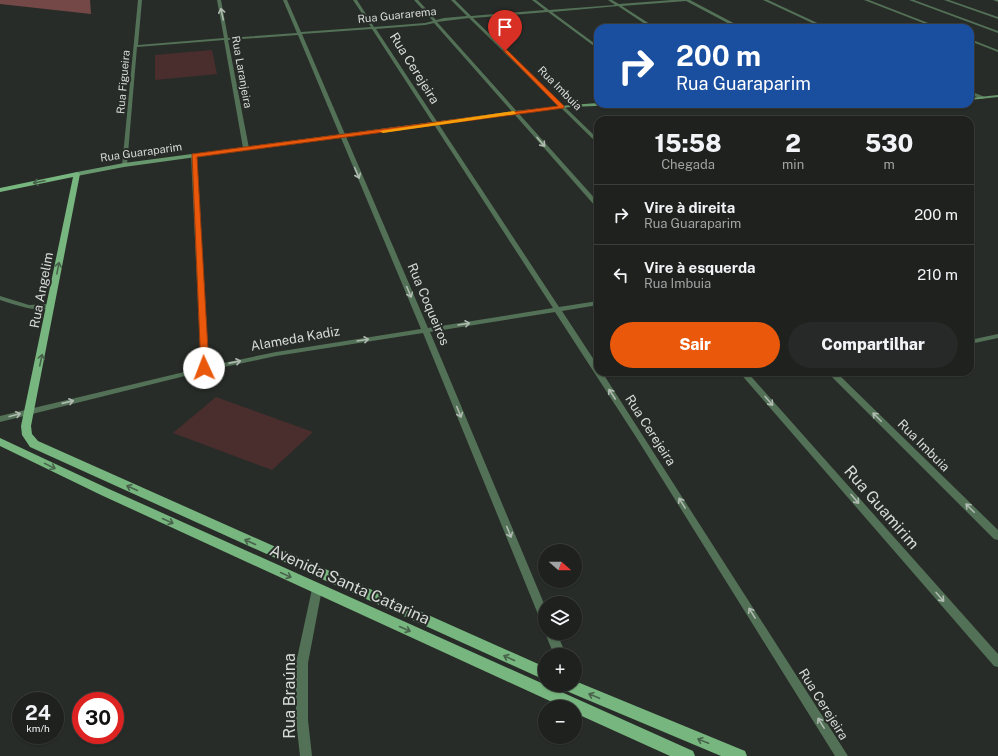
<!DOCTYPE html>
<html lang="pt">
<meta charset="utf-8">
<style>
body{margin:0;font-family:"Public Sans",sans-serif;background:#262927;color:#f1f3f6;height:100vh;display:flex;flex-direction:column;font-size:15px;white-space:nowrap}
*{box-sizing:border-box;margin:0}
p{font-size:13px;color:#a1a3a4}
.icon{flex:none;width:22px;height:22px;fill:none;stroke:currentColor;stroke-width:2;stroke-linecap:round;stroke-linejoin:round}
.map{position:relative;flex:1;overflow:hidden}
.panel{position:absolute;left:594px;top:116px;width:380px;height:260px;display:flex;flex-direction:column;background:#1e211e;border-radius:12px;box-shadow:0 1px 3px #0004,0 0 0 1px #3c3e3c}
.panel>*{flex:none}
.hud{position:absolute;left:594px;top:24px;width:380px;height:84px;border-radius:12px;box-shadow:0 1px 3px #0004,0 0 0 1px #3c3e3c;background:#1a4fa0;color:#fff;overflow:hidden}
.needle{width:26px;rotate:110deg}
.buttons{position:absolute;left:538px;top:544px;display:grid;gap:8px}
.buttons a{display:grid;place-items:center;width:44px;height:44px;border-radius:50%;background:#1e211e;box-shadow:0 1px 3px #0004,0 0 0 1px #3c3e3c;font-size:20px}
.speed{position:absolute;left:12px;top:692px;display:flex;gap:8px;font-size:20px;font-weight:700;text-align:center}
.speed>*{display:grid;place-content:center;width:52px;height:52px;border-radius:50%;background:#1e211e;box-shadow:0 1px 3px #0004,0 0 0 1px #3c3e3c;line-height:1}
.speed small{font-size:10px;font-weight:400}
.speed .limit{border:6px solid #d22;background:#fff;color:#111}
.pin{position:absolute;display:grid;place-items:center;width:34px;height:34px;color:#fff;margin:-41px -17px;border-radius:50% 50% 50% 0;rotate:-45deg;box-shadow:0 0 4px #0007}
.pin .icon{rotate:45deg}
.me{position:absolute;width:44px;margin:-22px;rotate:358deg;stroke-linejoin:round;filter:drop-shadow(0 0 3px #0008)}
.turn{display:flex;align-items:center;gap:14px;height:84px;padding:0 16px;font-size:18px}
.turn .icon{width:52px;height:52px;stroke-width:2.5}
.turn b{display:block;font-size:28px;line-height:34px}
.eta{display:flex;justify-content:space-evenly;align-items:center;height:68px;text-align:center}
.eta b{font-size:24px;font-weight:800;line-height:28px}
.action{display:flex;gap:8px;margin-top:auto;padding:8px 16px}
.action a{flex:1;height:46px;border-radius:24px;background:#ea580c;color:#fff;font-size:16px;font-weight:800;line-height:46px;text-align:center}
.action a+a{background:#262927;color:#f1f3f6}
ul{padding:0;list-style:none}
li{display:flex;align-items:center;gap:12px;height:60px;padding:0 16px;border-top:1px solid #3c3e3c}
li div{flex:1}
li b{display:block;font-size:15px}
li em{font-style:normal}
.map>svg:first-child{display:block}
</style>
<div class="map">
<svg width="998" height="756" viewBox="0 0 998 756">
<rect width="100%" height="100%" fill="#282c28"/>
<!-- green -->
<path fill="#4a2e2d" d="M212 50 217 74 155 80V55Z
M216 397 313 432 272 470 173 433Z"/>
<!-- forest -->
<path fill="#744846" d="M0 0H90L91 14 0 4Z"/>
<g fill="none" stroke-linecap="round" stroke-linejoin="round">
<!-- street -->
<path fill="#537156" fill-rule="evenodd" d="M138 0H142L138 45 224 38 217 0H221L228 38 297 33 283 0H287L301 32 371 27 353 0H357L374 27 425 23 433 21 414 0H418L436 20 444 18 467 16 451 0H455L471 16 545 10 532 0H536L549 10 615 5 608 0H612L619 4 672 0H690L741 27 737 28 686 1 622 6 656 28H651L618 6 552 12 598 46V49L548 12 473 18 598 139V144L469 18 437 22 598 202V208L596 207 434 23 425 25 376 29 559 307 598 301V305L562 311 598 366V372H602L848 756H835L636 437 555 312 430 332 545 606V624L541 622 540 619 423 333 276 356 205 371 0 422V416L201 368 191 156 194 154 197 156 209 366 276 352 421 329 298 35 228 40 249 148 246 150 243 148 224 40 137 47 127 165 122 166ZM372 29 553 308 428 328 302 34Z
M763 0H768L828 28H823Z
M864 0H869L941 28H936Z
M909 0H914L998 31V33Z
M944 0H949L998 17V19Z
M993 0H998V2Z
M970 39 998 50V52L970 41Z
M970 91 985 97V98L981 99 970 94Z
M0 296 29 305 51 304 55 306C42 315 13 304 0 300Z
M998 334V338L970 344V340Z
M739 372H747L998 654V667L994 666Z
M827 372H836L998 530V540L994 539Z
M317 585 321 586 322 589 308 663V720L312 756H300L296 720V663L312 589 313 586Z
M545 633H557L566 655H554Z"/>
<!-- secondary -->
<path fill="#68986d" fill-rule="evenodd" d="M998 95V97L970 100V98Z
M598 103 621 104 619 105 571 107 515 113 124 167 77 176 74 174 77 172 124 163 515 111 571 105Z"/>
<!-- primary -->
<path fill="#77b67f" fill-rule="evenodd" d="M77 172 80 174 31 426 32 434 38 441 545 667V680L30 447 22 435 21 426 73 177 0 192V188Z
M0 438 109 489 693 751 695 756H670L575 713V707H563L101 495 0 446Z
M575 681 745 751 747 756H721L564 690 562 685H575Z"/>
</g>
<!-- one-way arrows -->
<defs><path id="oneway-shaft" d="M-6 0H5M1.5-3L5.5 0L1.5 3" fill="none" stroke-width="1.6" stroke-linecap="round" stroke-linejoin="round"/></defs>
<g stroke="#afbab0">
<use href="#oneway-shaft" transform="translate(222 14) rotate(-102)"/>
<use href="#oneway-shaft" transform="translate(541 142) rotate(49)"/>
<use href="#oneway-shaft" transform="translate(357 173) rotate(67)"/>
<use href="#oneway-shaft" transform="translate(409 292) rotate(67)"/>
<use href="#oneway-shaft" transform="translate(464 324) rotate(-9)"/>
<use href="#oneway-shaft" transform="translate(363 340) rotate(-9)"/>
<use href="#oneway-shaft" transform="translate(235 362) rotate(-11)"/>
<use href="#oneway-shaft" transform="translate(612 394) rotate(-123)"/>
<use href="#oneway-shaft" transform="translate(769 401) rotate(49)"/>
<use href="#oneway-shaft" transform="translate(68 402) rotate(-13)"/>
<use href="#oneway-shaft" transform="translate(459 412) rotate(68)"/>
<use href="#oneway-shaft" transform="translate(15 415) rotate(-15)"/>
<use href="#oneway-shaft" transform="translate(877 417) rotate(-135)"/>
<use href="#oneway-shaft" transform="translate(855 499) rotate(49)"/>
<use href="#oneway-shaft" transform="translate(682 503) rotate(-122)"/>
<use href="#oneway-shaft" transform="translate(970 508) rotate(-135)"/>
<use href="#oneway-shaft" transform="translate(509 532) rotate(68)"/>
<use href="#oneway-shaft" transform="translate(940 597) rotate(49)"/>
<use href="#oneway-shaft" transform="translate(752 613) rotate(-122)"/>
<use href="#oneway-shaft" transform="translate(821 723) rotate(-122)"/>
</g>
<g stroke="#48634b">
<use href="#oneway-shaft" transform="translate(39 182) rotate(168)"/>
<use href="#oneway-shaft" transform="translate(58 268) rotate(-79)"/>
<use href="#oneway-shaft" transform="translate(41 360) rotate(-78)"/>
<use href="#oneway-shaft" transform="translate(50 466) rotate(26)"/>
<use href="#oneway-shaft" transform="translate(132 488) rotate(-156)"/>
<use href="#oneway-shaft" transform="translate(168 521) rotate(25)"/>
<use href="#oneway-shaft" transform="translate(250 542) rotate(-156)"/>
<use href="#oneway-shaft" transform="translate(286 575) rotate(25)"/>
<use href="#oneway-shaft" transform="translate(405 629) rotate(24)"/>
<use href="#oneway-shaft" transform="translate(509 658) rotate(-156)"/>
<use href="#oneway-shaft" transform="translate(594 696) rotate(-157)"/>
<use href="#oneway-shaft" transform="translate(703 741) rotate(-158)"/>
</g>
<!-- route -->
<path fill="#ea580c" stroke="#983908" d="M503 50H507L564 106V108L197 157 209 368 208 370H201L192 154 558 106Z"/>
<!-- slow -->
<path fill="#f59e0b" d="M514 111 516 114 383 133 380 131Z"/>
<g text-anchor="middle" stroke-width="4" stroke-linejoin="round" paint-order="stroke">
<!-- far-street labels -->
<g font-size="11" fill="#d7dad7" stroke="#282c28">
<text transform="translate(397 15) rotate(-6)" y="4">Rua Guararema</text>
<text transform="translate(242 72) rotate(80)" y="4">Rua Laranjeira</text>
<text transform="translate(123 82) rotate(-85)" y="4">Rua Figueira</text>
<text transform="translate(560 88) rotate(45)" y="4">Rua Imbuia</text>
<text transform="translate(141 152) rotate(-8)" y="4">Rua Guaraparim</text>
</g>
<!-- street labels -->
<g font-size="13" fill="#d7dad7" stroke="#282c28">
<text transform="translate(415 68) rotate(58)" y="5">Rua Cerejeira</text>
<text transform="translate(41 290) rotate(-79)" y="5">Rua Angelim</text>
<text transform="translate(429 304) rotate(67)" y="5">Rua Coqueiros</text>
<text transform="translate(295 338) rotate(-10)" y="5">Alameda Kadiz</text>
<text transform="translate(651 430) rotate(57)" y="5">Rua Cerejeira</text>
<text transform="translate(924 445) rotate(45)" y="5">Rua Imbuia</text>
<text transform="translate(824 704) rotate(58)" y="5">Rua Cerejeira</text>
</g>
<!-- near-street labels -->
<g font-size="16" fill="#d7dad7" stroke="#282c28">
<text transform="translate(882 507) rotate(49)" y="6">Rua Guamirim</text>
<text transform="translate(350 584) rotate(24)" y="6">Avenida Santa Catarina</text>
<text transform="translate(289 696) rotate(-90)" y="6">Rua Braúna</text>
</g>
</g>
</svg>
<div class="buttons">
<a><svg class="needle" viewBox="-14 -14 28 28"><path d="M0-13l5 13h-10z" fill="#e53935"/><path d="M0 13l5-13h-10z" fill="#a1a3a4"/></svg></a>
<a><svg class="icon" aria-label="layers" viewBox="0 0 24 24"><path d="M12 4l9 5-9 5-9-5zM3 14l9 5 9-5"/></svg></a>
<a>+</a>
<a>−</a>
</div>
<div class="speed"><div>24<small>km/h</small></div><div class="limit">30</div></div>
<div class="pin" style="left:505px;top:51px;background:#d93025"><svg class="icon" aria-label="arrive" viewBox="0 0 24 24"><path d="M6 21V4h12l-3 4 3 4H6"/></svg></div>
<svg class="me" style="left:204px;top:368px" viewBox="-20 -20 40 40"><circle r="19" fill="#fff"/><path d="M0-13L10 11 0 6-10 11z" fill="#ea580c"/></svg>
<div class="hud">
<div class="turn"><svg class="icon" aria-label="right" viewBox="0 0 24 24"><path d="M7 20v-9h11M14 6l5 5-5 5"/></svg><div><b>200 m</b>Rua Guaraparim</div></div>
</div>
<section class="panel">
<div class="eta">
<div><b>15:58</b><p>Chegada</p></div>
<div><b>2</b><p>min</p></div>
<div><b>530</b><p>m</p></div>
</div>
<ul>
<li><svg class="icon" aria-label="right" viewBox="0 0 24 24"><path d="M7 20v-9h11M14 6l5 5-5 5"/></svg><div><b>Vire à direita</b><p>Rua Guaraparim</p></div><em>200 m</em></li>
<li><svg class="icon" aria-label="left" viewBox="0 0 24 24"><path d="M17 20v-9H6M10 6l-5 5 5 5"/></svg><div><b>Vire à esquerda</b><p>Rua Imbuia</p></div><em>210 m</em></li>
</ul>
<div class="action"><a>Sair</a><a>Compartilhar</a></div>
</section>
</div>
